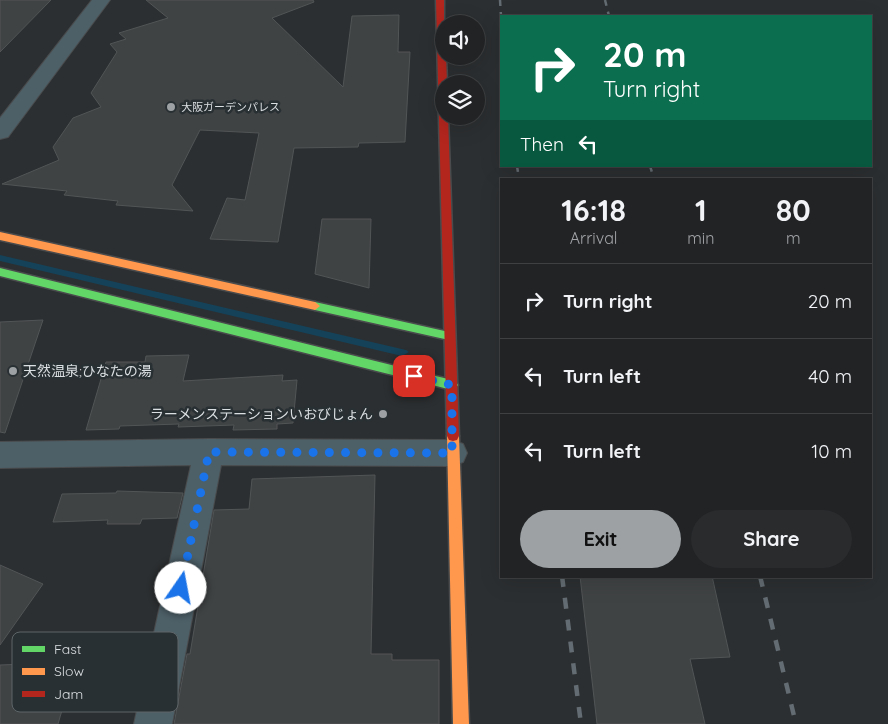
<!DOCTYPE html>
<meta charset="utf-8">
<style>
body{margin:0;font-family:Quicksand,"Noto Sans JP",sans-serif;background:#292b2d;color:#f1f3f6;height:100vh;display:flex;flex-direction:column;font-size:19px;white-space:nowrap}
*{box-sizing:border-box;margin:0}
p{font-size:16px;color:#a2a4a7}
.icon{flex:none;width:28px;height:28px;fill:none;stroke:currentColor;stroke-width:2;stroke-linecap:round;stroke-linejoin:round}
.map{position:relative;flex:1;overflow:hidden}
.details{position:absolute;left:500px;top:178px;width:372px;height:400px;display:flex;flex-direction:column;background:#212325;border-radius:0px;box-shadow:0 5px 20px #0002,0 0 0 1px #3e4042}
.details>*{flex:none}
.hud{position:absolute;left:500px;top:15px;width:372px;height:152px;border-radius:0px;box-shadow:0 5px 20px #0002,0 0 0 1px #3e4042;background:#0b6e4f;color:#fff;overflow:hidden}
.fabs{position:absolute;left:435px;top:15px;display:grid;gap:10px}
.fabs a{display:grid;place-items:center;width:50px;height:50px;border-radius:50%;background:#212325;box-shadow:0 5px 20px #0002,0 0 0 1px #3e4042;font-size:25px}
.pin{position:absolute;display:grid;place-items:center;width:42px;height:42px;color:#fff;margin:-21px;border-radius:10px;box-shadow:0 2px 8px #0006}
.me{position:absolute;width:55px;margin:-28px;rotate:12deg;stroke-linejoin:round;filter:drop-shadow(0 0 4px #0008)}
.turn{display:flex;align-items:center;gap:18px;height:105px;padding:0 20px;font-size:22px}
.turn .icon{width:65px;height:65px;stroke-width:2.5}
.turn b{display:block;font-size:35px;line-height:42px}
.then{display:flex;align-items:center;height:48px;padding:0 20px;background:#0003;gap:10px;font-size:19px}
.eta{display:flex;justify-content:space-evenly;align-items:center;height:85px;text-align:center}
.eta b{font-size:30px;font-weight:700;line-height:35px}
.primary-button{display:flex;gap:10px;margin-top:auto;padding:10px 20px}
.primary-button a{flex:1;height:58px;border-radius:30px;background:#9da1a3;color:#111;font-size:20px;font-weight:700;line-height:58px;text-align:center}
.primary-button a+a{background:#292b2d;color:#f1f3f6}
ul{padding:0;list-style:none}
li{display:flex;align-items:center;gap:15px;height:75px;padding:0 20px;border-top:1px solid #3e4042}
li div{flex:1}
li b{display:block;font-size:19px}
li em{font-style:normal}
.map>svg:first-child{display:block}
</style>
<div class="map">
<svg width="888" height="724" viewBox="0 0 888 724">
<rect width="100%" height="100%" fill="#2c2f31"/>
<!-- green -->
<path fill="#154258" d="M0 255 406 350 409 352 402 356 0 261Z"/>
<!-- building -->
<path fill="#404344" stroke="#525556" d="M0 0H51L0 52Z
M146 0H313L314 2 272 18 343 87 352 16 399 15 398 52H410L405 142 359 143 358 147 294 148 278 242 210 239 227 198 245 200 259 133 200 130 172 185 193 211 116 205 118 201 64 195 67 191 2 184 59 160 53 147 73 118 101 107 91 93 117 52 110 44 126 39 119 33 168 18Z
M322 219H371L369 288 315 274Z
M43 320 5 433 0 432V322Z
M189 355 183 381 283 375 282 381 297 380 293 423 277 424V429L233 430 234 425 178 427 179 424 120 426 119 429 86 430 106 362H145L146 356Z
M375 475 371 654H392V660H439V724H174L187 654H190L214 510 249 509 252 479Z
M117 491 183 493 177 518 142 519 140 524H107L108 520 53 522 62 494 116 493Z
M0 565 43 584 0 645Z
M580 576H712L730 657 690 659 705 724H597Z
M76 662 58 724H0V665Z"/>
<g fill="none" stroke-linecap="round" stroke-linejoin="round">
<!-- street casing -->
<g stroke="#494b4c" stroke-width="2">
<path id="street" d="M92 0H110L8 137 0 139V118Z
M209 439 452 440 463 444 467 453 463 462 452 466 221 465 172 724H134L191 465 0 468V442Z"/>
</g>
<!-- fast casing -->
<g stroke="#494b4c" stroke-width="3">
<path id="fast" d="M0 268 452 380 456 382 458 385 456 388 452 390 0 276Z
M315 302 449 332 454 336 449 340 315 310 310 306Z"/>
</g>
<!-- slow casing -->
<g stroke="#494b4c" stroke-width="3">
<path id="slow" d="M0 232 315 302 320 306 315 310 0 240Z
M453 431 457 432 459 436 469 724H453L447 436 449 432Z"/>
</g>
<!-- jam casing -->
<g stroke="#494b4c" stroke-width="3">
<path id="jam" d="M436 0H444V56H446L447 84H444V116H448L459 436 457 440 453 441 449 440 447 436Z"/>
</g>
<!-- street -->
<use href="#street" fill="#4d5f67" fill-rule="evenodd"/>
<!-- fast -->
<use href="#fast" fill="#63d668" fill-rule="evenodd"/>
<!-- slow -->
<use href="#slow" fill="#ff974d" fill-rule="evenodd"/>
<!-- jam -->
<use href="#jam" fill="#b3261e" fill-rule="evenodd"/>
<!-- rail-far1 -->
<path stroke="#636c72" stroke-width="2.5" stroke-dasharray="6 6" stroke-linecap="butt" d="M500 0 501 16
M605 0 609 16
M517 166 519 179
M650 166 654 179"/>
<!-- rail -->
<path stroke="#636c72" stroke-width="4.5" stroke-dasharray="11 11" stroke-linecap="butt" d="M562 576 581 724
M760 576 796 724"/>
</g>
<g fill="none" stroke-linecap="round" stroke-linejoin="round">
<!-- route -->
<path stroke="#1a73e8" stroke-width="9" stroke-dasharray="0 16.2" d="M181 588 209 452 452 453V385L414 376"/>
</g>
<!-- markers -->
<g fill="#9da1a3" stroke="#293034" stroke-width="2">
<circle cx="171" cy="107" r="5"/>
<circle cx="13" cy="371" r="5"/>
<circle cx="383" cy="414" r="5"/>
</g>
<g text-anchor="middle" stroke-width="5" stroke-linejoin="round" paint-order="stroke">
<!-- far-poi labels -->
<g font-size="11" fill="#dadfe1" stroke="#293034" text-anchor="start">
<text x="181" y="111">大阪ガーデンパレス</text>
</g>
<!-- poi labels -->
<g font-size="14" fill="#dadfe1" stroke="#293034" text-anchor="start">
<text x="23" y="376">天然温泉;ひなたの湯</text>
<text x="373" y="419" text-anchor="end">ラーメンステーションいおびじょん</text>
</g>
</g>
<!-- legend -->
<rect x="12" y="632" width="166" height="80" rx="8" fill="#293034" stroke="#5e6568" stroke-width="1"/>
<rect x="22" y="646" width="23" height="6" fill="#63d668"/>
<rect x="22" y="668" width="23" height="7" fill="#ff974d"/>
<rect x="22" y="691" width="23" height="6" fill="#b3261e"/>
<g font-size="14" fill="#dadfe1">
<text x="54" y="654">Fast</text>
<text x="54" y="676">Slow</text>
<text x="54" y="699">Jam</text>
</g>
</svg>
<div class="fabs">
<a><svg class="icon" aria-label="sound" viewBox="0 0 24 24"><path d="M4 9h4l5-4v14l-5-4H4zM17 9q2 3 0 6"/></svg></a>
<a><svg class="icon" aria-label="layers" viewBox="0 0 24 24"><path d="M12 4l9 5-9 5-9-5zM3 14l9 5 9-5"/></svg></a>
</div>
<div class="pin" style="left:414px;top:376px;background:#d93025"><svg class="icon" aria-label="arrive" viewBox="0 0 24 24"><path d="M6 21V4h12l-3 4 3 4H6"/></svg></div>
<svg class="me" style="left:181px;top:588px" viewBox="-20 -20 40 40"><circle r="19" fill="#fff"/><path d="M0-13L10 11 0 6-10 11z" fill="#1a73e8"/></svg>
<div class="hud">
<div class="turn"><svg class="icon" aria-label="right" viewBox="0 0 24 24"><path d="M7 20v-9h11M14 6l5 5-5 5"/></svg><div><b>20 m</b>Turn right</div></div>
<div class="then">Then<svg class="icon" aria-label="left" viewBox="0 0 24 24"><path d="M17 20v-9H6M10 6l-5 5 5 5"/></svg></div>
</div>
<section class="details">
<div class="eta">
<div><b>16:18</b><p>Arrival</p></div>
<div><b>1</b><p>min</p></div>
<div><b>80</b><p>m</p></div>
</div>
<ul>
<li><svg class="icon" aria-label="right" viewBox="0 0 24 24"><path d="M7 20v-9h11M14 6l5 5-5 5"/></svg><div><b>Turn right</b></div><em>20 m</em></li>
<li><svg class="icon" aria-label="left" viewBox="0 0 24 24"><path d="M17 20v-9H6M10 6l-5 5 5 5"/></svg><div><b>Turn left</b></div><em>40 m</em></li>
<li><svg class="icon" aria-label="left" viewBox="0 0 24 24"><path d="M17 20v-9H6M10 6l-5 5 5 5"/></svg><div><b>Turn left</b></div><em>10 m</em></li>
</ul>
<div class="primary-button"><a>Exit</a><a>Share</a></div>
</section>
</div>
